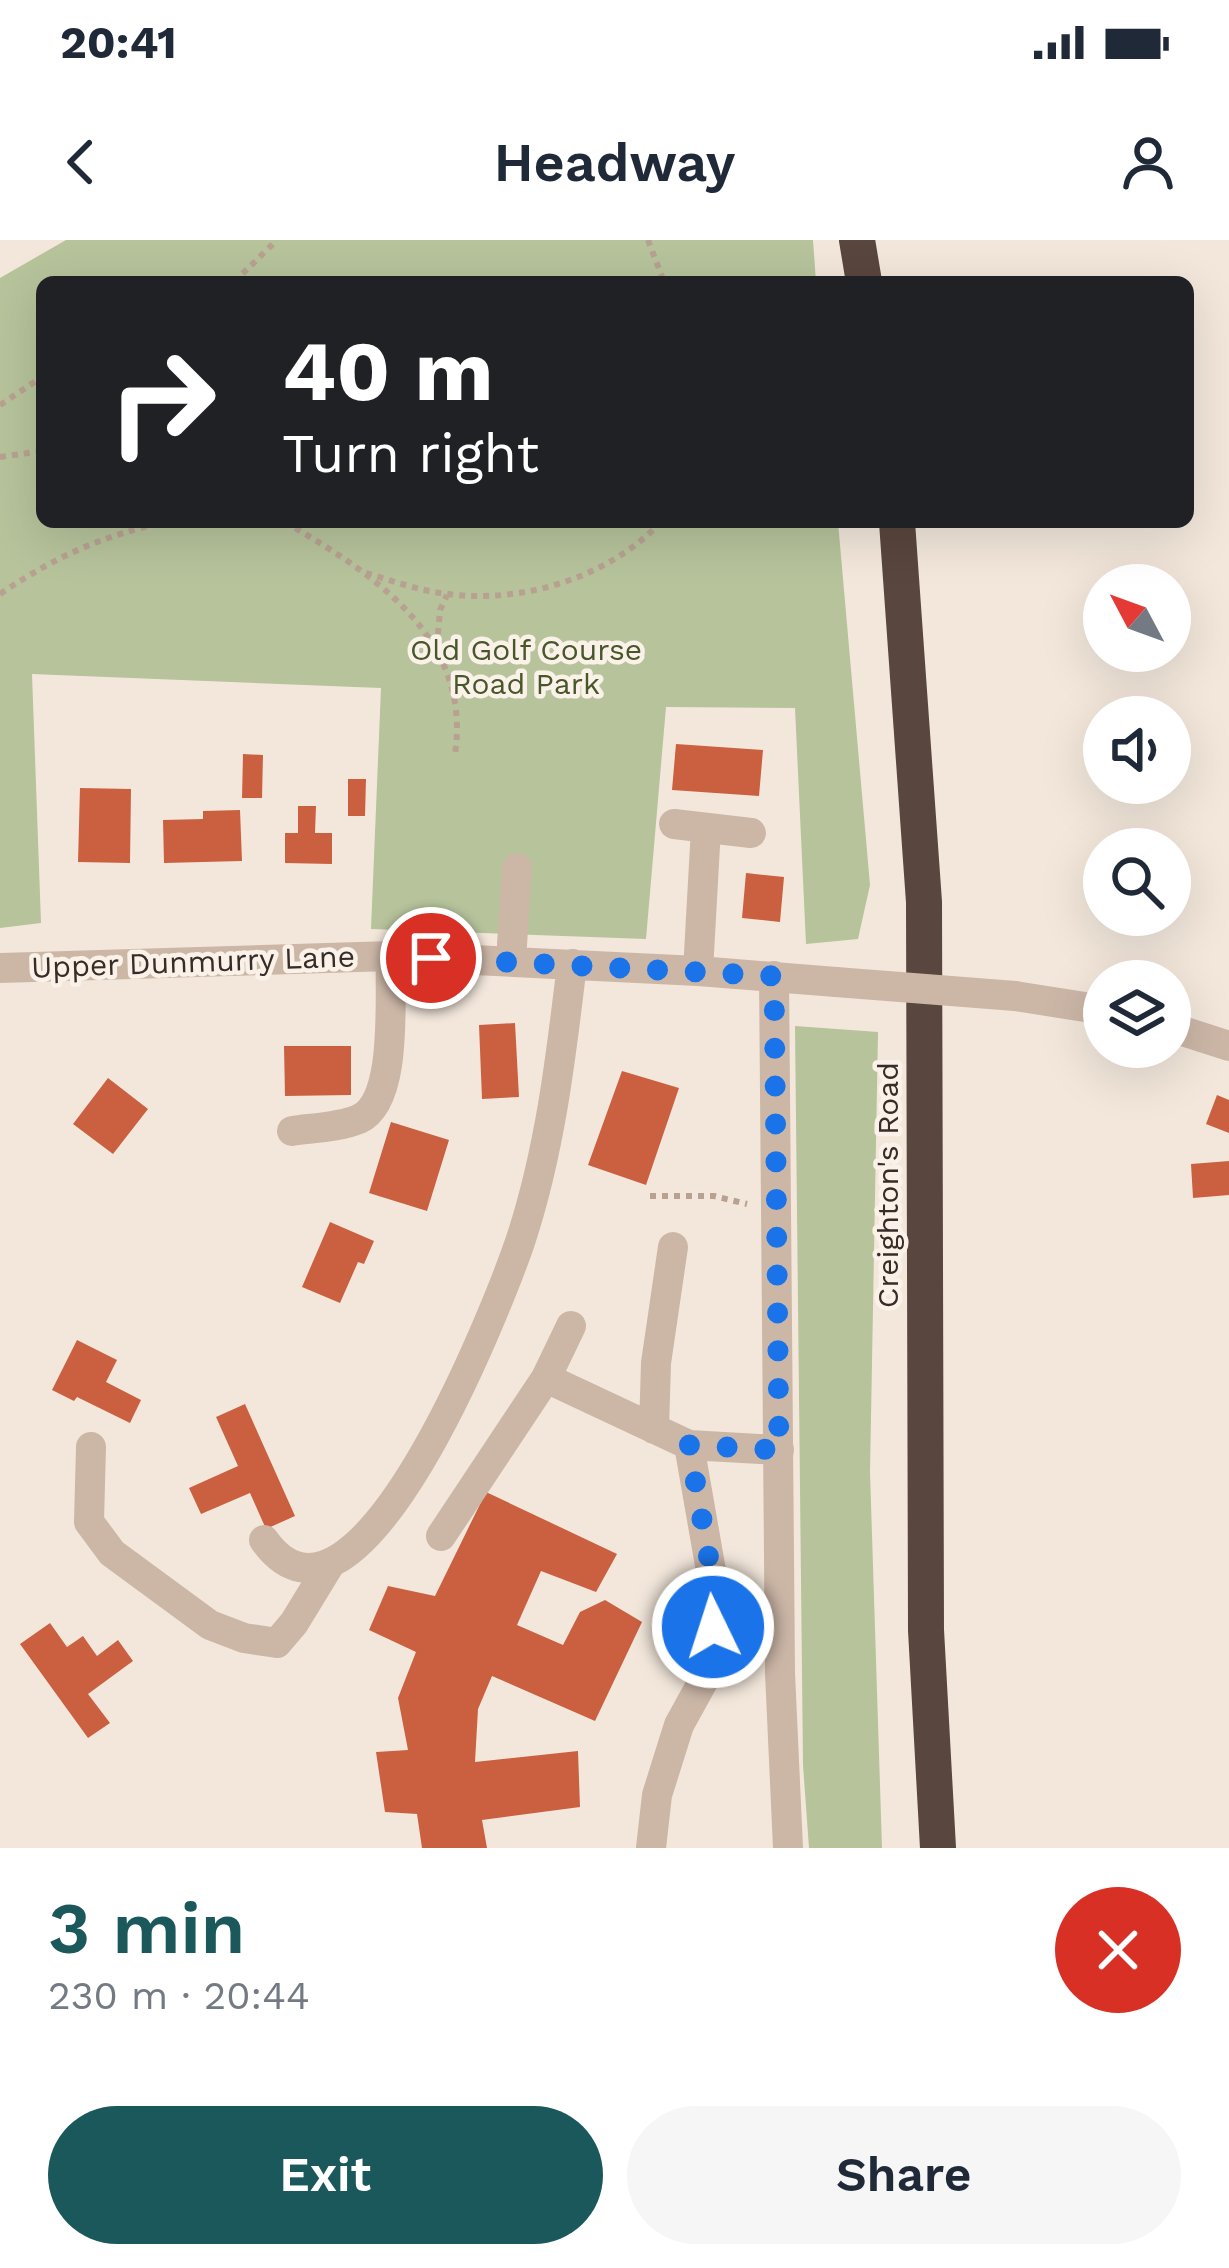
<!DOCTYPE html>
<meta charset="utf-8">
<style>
body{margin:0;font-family:"Work Sans",sans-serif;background:#f6f6f7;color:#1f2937;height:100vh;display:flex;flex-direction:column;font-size:45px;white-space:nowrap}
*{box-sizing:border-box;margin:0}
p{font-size:39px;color:#747a83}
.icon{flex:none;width:66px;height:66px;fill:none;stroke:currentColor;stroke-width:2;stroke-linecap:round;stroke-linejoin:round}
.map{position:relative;height:1608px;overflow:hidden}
.drawer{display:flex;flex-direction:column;background:#fff;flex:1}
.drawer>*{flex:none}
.guide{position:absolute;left:36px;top:36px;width:1158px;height:252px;border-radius:18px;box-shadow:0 12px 48px #0002;background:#202124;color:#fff;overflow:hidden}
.needle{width:78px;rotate:311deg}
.controls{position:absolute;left:1083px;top:324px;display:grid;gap:24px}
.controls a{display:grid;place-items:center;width:108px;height:108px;border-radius:50%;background:#fff;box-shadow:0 12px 48px #0002;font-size:60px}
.pin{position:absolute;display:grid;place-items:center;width:102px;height:102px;color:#fff;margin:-51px;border:6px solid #fff;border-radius:50%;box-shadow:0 3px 12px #0007}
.me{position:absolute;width:132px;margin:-66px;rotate:356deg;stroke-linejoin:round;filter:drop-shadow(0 0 9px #0008)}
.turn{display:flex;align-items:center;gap:42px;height:252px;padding:0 48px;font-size:54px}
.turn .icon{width:156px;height:156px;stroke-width:2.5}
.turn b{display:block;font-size:84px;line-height:102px}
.round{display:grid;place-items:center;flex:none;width:126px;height:126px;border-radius:63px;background:#f6f6f7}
.summary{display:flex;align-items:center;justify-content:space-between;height:204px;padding:0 48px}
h1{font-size:72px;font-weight:600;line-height:90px;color:#1b585b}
.button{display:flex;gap:24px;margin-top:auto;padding:24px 48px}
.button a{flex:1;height:138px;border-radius:72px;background:#1b585b;color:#fff;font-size:48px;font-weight:600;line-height:138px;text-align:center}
.button a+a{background:#f6f6f7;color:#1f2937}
.status{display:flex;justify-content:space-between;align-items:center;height:84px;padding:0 60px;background:#fff;direction:ltr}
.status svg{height:33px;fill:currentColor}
header{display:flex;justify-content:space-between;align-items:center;height:156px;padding:0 48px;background:#fff;font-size:54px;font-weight:600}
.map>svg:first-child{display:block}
</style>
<div class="status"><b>20:41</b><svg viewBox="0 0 49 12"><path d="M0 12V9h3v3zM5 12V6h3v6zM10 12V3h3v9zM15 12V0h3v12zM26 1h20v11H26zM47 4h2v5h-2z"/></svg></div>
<header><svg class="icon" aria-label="back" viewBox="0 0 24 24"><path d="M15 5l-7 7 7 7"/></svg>Headway<svg class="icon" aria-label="person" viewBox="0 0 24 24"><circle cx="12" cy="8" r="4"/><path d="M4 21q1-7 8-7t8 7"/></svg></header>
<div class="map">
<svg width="1229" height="1608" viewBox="0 0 1229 1608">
<rect width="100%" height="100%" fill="#f3e7db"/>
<!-- green -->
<path fill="#b6c39b" d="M66 0H813L816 42H42V282H838L870 645 858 699 806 704 795 468 666 467 646 699 371 689 381 448 32 434 41 683 0 688V38Z
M795 786 878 792 870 1232 882 1608H809L803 1525Z"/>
<!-- building -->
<path fill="#cb6041" d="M676 504 763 510 759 556 672 550Z
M243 514 263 515 262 558H242Z
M348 539H366L365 576H348Z
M80 548 131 549 130 623 78 622Z
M298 566H316L315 593H332V624L285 623V593H298Z
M240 570 242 621 164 623 163 580 203 579V571Z
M746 633 784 637 780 682 742 678Z
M515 783 519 857 482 859 479 785Z
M284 806H351V855L285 856Z
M622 831 679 848 646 945 588 925Z
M108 838 148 869 113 914 73 884Z
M1217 855 1229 860V893L1206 884Z
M391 882 449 900 427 971 369 953Z
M1229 921V955L1193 958 1191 924Z
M330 982 374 1001 364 1024 358 1022 340 1063 302 1047Z
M77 1100 117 1120 106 1142 141 1160 130 1183 77 1157 74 1161 52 1150Z
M245 1164 295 1276 266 1289 250 1253 201 1274 189 1248 238 1226 216 1177Z
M486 1252 617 1314 596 1352 541 1331 517 1385 563 1405 580 1372 605 1360 642 1382 595 1481 492 1436 478 1469 475 1522 578 1511 580 1567 482 1580 487 1608H422L417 1574 385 1572 376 1512 408 1510 398 1458 416 1412 369 1390 388 1346 435 1356Z
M50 1383 67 1407 83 1396 97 1416 118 1400 133 1421 88 1454 110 1483 88 1498 20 1404Z"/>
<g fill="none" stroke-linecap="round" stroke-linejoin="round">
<!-- path -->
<path stroke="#b8a191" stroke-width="6" stroke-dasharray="6 6" stroke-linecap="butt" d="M648 0 664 42
M234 42 277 0
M0 165 42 137
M0 217 42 211
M285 282C374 334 472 398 455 514
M366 333C393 341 420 351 448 354 523 364 609 337 661 282
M0 354C57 316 99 297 165 282
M437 406 440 370 447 355
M650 956H714L747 964"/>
<!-- minor -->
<path stroke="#ccb7a7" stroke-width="30" d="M674 584 751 593
M511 720 517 628
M0 728 391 716 698 731 836 742
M698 731 706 588
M774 736 780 1433 788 1608
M1015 756 1104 770
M1170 787 1229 806
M292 891C313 888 340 887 359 879 399 861 389 756 391 716
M546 1138 689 1205 779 1210
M654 1189 656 1123 673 1007
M91 1207 89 1282 112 1313 210 1385 244 1398 277 1403 294 1383 330 1324
M441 1296 546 1138 571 1086
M264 1300C357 1431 499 1063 520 1002 550 912 561 817 572 724
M651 1608 657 1555 679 1485 712 1425 714 1348 689 1205"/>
<!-- highway -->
<path stroke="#59463e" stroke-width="36" d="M857 0 864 42
M897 282 924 662 926 1390 938 1608"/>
<!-- minor-bridge -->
<path stroke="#ccb7a7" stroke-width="30" d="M836 742 1015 756"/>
</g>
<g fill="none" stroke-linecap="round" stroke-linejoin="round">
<!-- route -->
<path stroke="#1a73e8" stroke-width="21" stroke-dasharray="0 37.8" d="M431 718 774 736 779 1210 689 1205 714 1348 713 1387"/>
</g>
<g text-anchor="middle" stroke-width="9" stroke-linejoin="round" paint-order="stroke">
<!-- park labels -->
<g font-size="30" fill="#47572a" stroke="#faf2e8">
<text x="526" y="420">Old Golf Course<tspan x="526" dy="34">Road Park</tspan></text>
</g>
<!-- street labels -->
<g font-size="30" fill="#382c28" stroke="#faf2e8">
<text transform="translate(193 722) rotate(-2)" y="10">Upper Dunmurry Lane</text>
<text transform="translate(888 945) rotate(-90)" y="10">Creighton's Road</text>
</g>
</g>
</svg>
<div class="controls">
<a><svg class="needle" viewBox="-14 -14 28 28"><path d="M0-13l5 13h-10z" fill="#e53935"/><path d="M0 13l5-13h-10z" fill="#747a83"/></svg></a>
<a><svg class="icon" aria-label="sound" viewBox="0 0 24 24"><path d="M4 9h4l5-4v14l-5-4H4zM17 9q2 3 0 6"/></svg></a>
<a><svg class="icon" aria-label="search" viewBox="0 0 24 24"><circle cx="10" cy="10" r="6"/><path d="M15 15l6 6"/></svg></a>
<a><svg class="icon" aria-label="layers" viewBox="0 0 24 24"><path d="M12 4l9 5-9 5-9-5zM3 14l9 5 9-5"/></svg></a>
</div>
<div class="pin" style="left:431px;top:718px;background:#d93025"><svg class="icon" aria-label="arrive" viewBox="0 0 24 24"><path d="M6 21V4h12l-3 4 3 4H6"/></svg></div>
<svg class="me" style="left:713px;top:1387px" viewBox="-20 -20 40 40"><circle r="17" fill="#1a73e8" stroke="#fff" stroke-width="3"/><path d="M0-11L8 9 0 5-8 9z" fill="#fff"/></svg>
<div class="guide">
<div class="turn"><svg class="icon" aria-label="right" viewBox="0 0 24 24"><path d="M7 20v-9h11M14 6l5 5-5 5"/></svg><div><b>40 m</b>Turn right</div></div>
</div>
</div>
<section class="drawer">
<div class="summary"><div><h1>3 min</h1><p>230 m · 20:44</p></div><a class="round" style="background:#d93025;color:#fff"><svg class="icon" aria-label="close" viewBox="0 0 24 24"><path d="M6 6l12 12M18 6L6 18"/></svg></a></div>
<div class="button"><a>Exit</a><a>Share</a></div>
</section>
